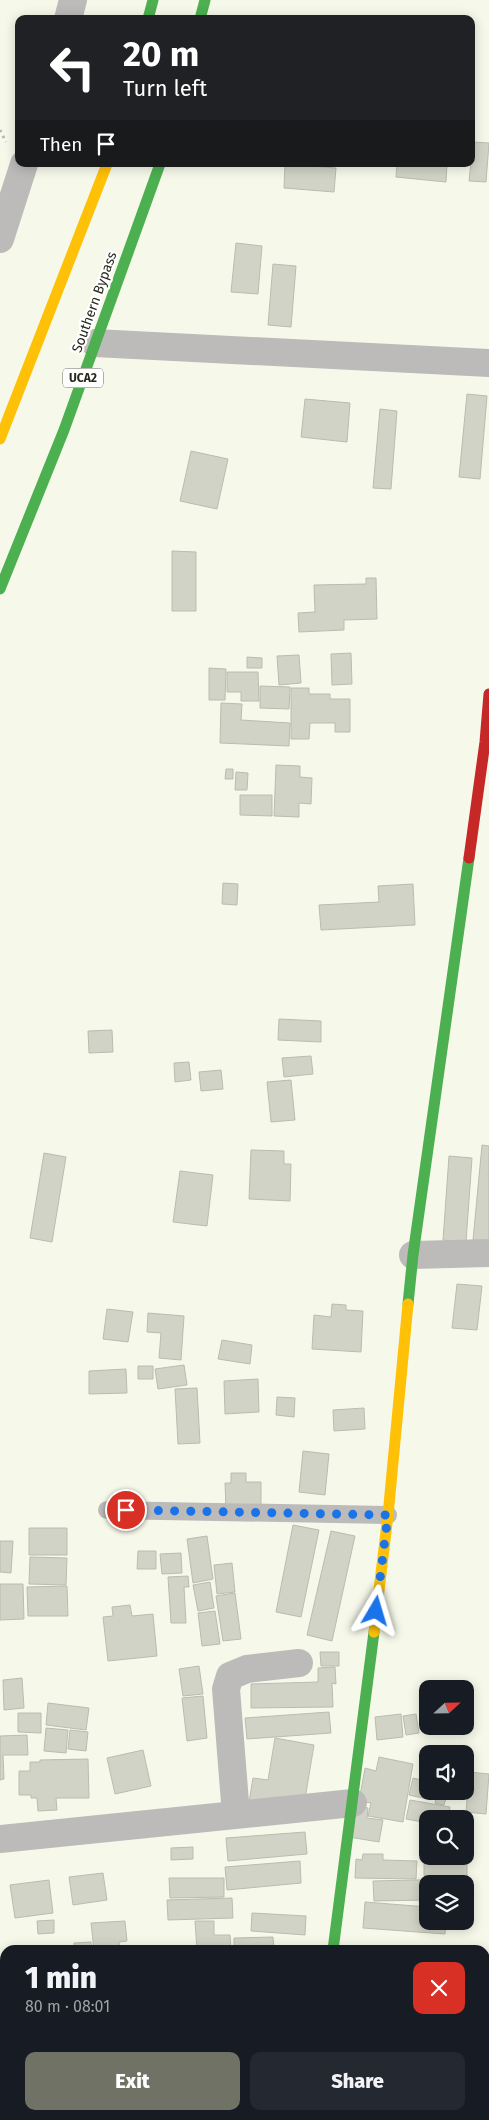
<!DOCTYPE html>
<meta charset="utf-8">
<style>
body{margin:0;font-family:"Fira Sans",sans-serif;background:#242831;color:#f1f3f6;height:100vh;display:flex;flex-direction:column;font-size:19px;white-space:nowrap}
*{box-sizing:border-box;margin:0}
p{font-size:16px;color:#9ea1a6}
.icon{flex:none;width:28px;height:28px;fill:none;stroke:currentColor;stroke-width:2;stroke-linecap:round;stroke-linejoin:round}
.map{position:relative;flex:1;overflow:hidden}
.panel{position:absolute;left:0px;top:1945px;width:490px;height:175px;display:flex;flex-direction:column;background:#171b24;border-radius:15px 15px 0 0;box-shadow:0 2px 12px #0003}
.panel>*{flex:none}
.banner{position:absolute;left:15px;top:15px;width:460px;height:152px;border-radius:10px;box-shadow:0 2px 12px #0003;background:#202124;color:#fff;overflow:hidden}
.needle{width:32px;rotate:68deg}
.buttons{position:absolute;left:419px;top:1680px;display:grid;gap:10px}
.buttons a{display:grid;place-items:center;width:55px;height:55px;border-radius:10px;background:#171b24;box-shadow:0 2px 12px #0003;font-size:25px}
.pin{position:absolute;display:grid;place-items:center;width:42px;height:42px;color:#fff;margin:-21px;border:2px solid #fff;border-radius:50%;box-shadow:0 1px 5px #0007}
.me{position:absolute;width:55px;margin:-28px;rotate:7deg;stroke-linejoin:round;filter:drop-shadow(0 0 4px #0008)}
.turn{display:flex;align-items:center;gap:18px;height:105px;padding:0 25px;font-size:22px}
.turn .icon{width:65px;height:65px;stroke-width:2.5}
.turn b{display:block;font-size:35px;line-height:42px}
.then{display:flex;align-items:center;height:48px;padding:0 25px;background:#0003;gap:10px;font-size:19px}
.round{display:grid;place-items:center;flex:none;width:52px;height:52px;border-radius:10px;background:#242831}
.overview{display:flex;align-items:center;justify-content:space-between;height:85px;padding:0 25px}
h1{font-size:30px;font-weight:800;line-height:38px}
.button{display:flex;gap:10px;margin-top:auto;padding:10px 25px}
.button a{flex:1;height:58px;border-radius:10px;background:#6f7264;color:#fff;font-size:20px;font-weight:800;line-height:58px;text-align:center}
.button a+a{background:#242831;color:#f1f3f6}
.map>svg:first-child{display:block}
</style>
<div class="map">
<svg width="489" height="2120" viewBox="0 0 489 2120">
<rect width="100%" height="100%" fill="#f6f9ea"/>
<!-- building -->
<path fill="#d1d3c6" stroke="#babcb0" d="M473 142 489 143 486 182 469 181Z
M285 164 336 168 334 192 284 188Z
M397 164H447L446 182 396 177Z
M236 243 262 246 258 294 231 292Z
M273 264 296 266 291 327 268 325Z
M467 394 487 396 480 479 459 477Z
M305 399 350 403 347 442 301 437Z
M380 409 397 411 391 489 373 488Z
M191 451 228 459 217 509 180 501Z
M172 551 196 552V611H172Z
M366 578H376L377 619 344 620V630L299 632 298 613 315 612 314 585 366 584Z
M351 653 352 684 332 685 331 654Z
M299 655 301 683 279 685 277 656Z
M247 657 262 658V668H247Z
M209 668 226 669 225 700H209Z
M227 672H258L259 701H241V692H227Z
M260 686 290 687 289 709 260 708Z
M291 688H309V694H330V699H350V732H335V723H310L309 739H291Z
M221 703 242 704 241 720 290 723 289 746 220 743Z
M276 765 300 766V777L312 778 311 804 299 803V817L274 816Z
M226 769H233V779H225Z
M236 772 248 773 247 790H235Z
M240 795H272V816L240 815Z
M223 883 238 884 237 905 222 904Z
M413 884 415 925 321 930 319 905 379 902 378 886Z
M279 1019 321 1021V1042L278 1040Z
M112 1030 113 1052 89 1053 88 1031Z
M311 1056 313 1074 284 1077 282 1058Z
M189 1062 191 1080 175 1082 174 1063Z
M221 1070 223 1089 201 1091 199 1072Z
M291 1080 295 1120 271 1122 267 1082Z
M482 1145 489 1146V1241L473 1240Z
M251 1150 284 1151V1164H291L290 1201 249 1199Z
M44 1153 66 1157 52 1242 30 1238Z
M449 1156 472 1158 466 1242 443 1240Z
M180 1171 213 1175 207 1226 173 1222Z
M457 1284 482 1286 477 1330 452 1328Z
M332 1304 346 1305V1310L363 1311 361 1352 312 1349 314 1315 331 1317Z
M107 1309 133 1312 128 1342 103 1339Z
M148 1313 184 1316 181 1360 159 1358 161 1333 147 1332Z
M222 1340 252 1345 250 1364 218 1359Z
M184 1365 187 1385 158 1389 155 1369Z
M138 1366H153V1379H138Z
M126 1369 127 1393 89 1394V1371Z
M258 1379 259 1412 225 1414 224 1381Z
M197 1388 200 1443 178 1444 175 1389Z
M277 1397 295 1398 294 1417 276 1415Z
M364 1408 365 1429 334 1431 333 1410Z
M303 1451 329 1454 325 1495 299 1492Z
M231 1473H246V1482H261V1509H226L225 1483H231Z
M293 1525 319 1530 301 1617 276 1612Z
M29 1528H67V1555H29Z
M331 1531 355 1536 332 1641 307 1635Z
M207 1536 213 1579 193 1583 187 1539Z
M0 1541H13L11 1573 0 1572Z
M138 1551H156V1569H137Z
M181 1553 182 1573 162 1574 160 1554Z
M30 1557 67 1558 66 1585 29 1584Z
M232 1563 235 1592 217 1594 214 1565Z
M188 1576 189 1587H184L186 1623H171L168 1577Z
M210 1582 214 1608 198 1611 193 1585Z
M0 1584H23L24 1619 0 1620Z
M67 1586 68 1616H28L27 1587Z
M235 1593 241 1639 223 1641 216 1596Z
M130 1605 132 1616 153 1614 157 1656 108 1661 103 1617 113 1616 112 1607Z
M215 1611 220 1644 202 1646 198 1613Z
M320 1652H339V1666H321Z
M199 1666 203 1694 183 1696 179 1669Z
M335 1667 336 1684 332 1683 333 1707 251 1708V1684L318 1682V1668Z
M22 1678 24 1708 4 1710 3 1680Z
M203 1696 207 1738 187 1741 182 1698Z
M48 1703 89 1708 86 1730 46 1725Z
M329 1712 331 1733 247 1739 245 1718Z
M18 1713H41V1733L18 1732Z
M401 1714 403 1737 377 1740 375 1717Z
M416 1714 419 1733 406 1735 403 1716Z
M46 1728 68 1730 66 1753 44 1751Z
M70 1730 88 1732 86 1751 68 1749Z
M27 1735 28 1755H3L4 1779 0 1780V1736Z
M275 1738 314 1745 304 1805 249 1802 253 1778 268 1780Z
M143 1750 151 1786 115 1794 107 1758Z
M379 1757 413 1764 403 1822 368 1816 371 1803 359 1801 365 1768 376 1771Z
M88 1759 89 1798H56L57 1810 38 1811 37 1798H31V1795H19V1771H30V1762H40V1760Z
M427 1766H428V1785L423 1784Z
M469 1772 489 1774 486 1814 466 1812Z
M413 1778 422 1780 421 1785 428 1787V1791H429L427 1799 409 1795Z
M437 1792 447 1795 444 1805 435 1803Z
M410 1800 450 1807 448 1819H428V1823L406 1819Z
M355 1805 368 1808 367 1818 383 1820 379 1842 349 1837Z
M305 1832 307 1854 228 1861 226 1838Z
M193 1847V1859L171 1860V1848Z
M363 1854H383V1860L417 1861 416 1879 355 1878 356 1859 362 1860Z
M424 1856H467V1876H424Z
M300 1861 301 1883 227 1890 225 1867Z
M103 1873 107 1900 73 1905 69 1877Z
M169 1878H224V1897L170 1898Z
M459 1879V1884H428V1900L374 1901 373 1881Z
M49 1880 53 1913 15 1918 10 1885Z
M232 1898 233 1918 168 1920 167 1900Z
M365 1902 428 1907V1921H446L445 1934 363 1928Z
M252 1913 306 1916 305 1935 251 1931Z
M54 1920V1933L38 1934 37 1921Z
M125 1921 127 1941 119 1942 120 1950H94L91 1923Z
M195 1921H214V1935H230L231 1950H197Z
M273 1937 274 1950H234V1938Z
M91 1942 92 1950H74V1943Z
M0 2044H5V2072H0Z
M5 2083V2115H36V2119L2 2120 0 2084Z
M105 2115H120L121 2120H93L105 2119Z
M142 2115H185L186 2120H143Z
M188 2115H218V2120H189Z
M236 2115H257V2120H236Z"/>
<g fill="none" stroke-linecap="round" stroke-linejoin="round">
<!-- path -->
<path stroke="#b8b8b4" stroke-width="3" stroke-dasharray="2.5 4" stroke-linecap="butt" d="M0 130 6 142"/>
<!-- lane -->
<path stroke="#bdbbb9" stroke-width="18" d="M107 1510 388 1515"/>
<!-- street -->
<path stroke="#bdbbb9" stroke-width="28" d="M68 19 73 0
M0 239 24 164
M95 343 489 363
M413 1255 489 1253
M236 1815 226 1689 230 1676 247 1669 299 1663
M0 1839 353 1803
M485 1995 489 1996
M308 2120V2115"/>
<!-- fast -->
<path stroke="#4caf50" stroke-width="11" d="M148 19 153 0
M200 19 205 0
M0 589 64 430 160 164
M408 1304 413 1255 469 858
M333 1950 374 1632"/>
<!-- slow -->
<path stroke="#ffc107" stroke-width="11" d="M0 439 107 164
M374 1632 388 1515 408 1304"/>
<!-- jam -->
<path stroke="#c62828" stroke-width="11" d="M469 858 485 742 489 694"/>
</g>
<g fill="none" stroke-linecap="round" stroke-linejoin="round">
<!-- route -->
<path stroke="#1a73e8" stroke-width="9" stroke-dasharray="0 16.2" d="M126 1510 388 1515 376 1611"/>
</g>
<g text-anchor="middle" stroke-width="4.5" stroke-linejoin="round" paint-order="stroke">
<!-- shield labels -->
<rect fill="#fff" stroke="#686960" stroke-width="1" x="63" y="368.5" width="40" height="19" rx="4"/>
<g font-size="12" font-weight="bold" fill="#27291c">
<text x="83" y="382">UCA2</text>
</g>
<!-- street labels -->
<g font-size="14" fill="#27291c" stroke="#fff">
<text transform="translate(94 302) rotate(-70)" y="5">Southern Bypass</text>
</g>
</g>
</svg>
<div class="buttons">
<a><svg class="needle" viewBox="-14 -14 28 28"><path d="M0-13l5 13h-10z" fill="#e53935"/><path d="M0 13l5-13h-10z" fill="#9ea1a6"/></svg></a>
<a><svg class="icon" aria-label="sound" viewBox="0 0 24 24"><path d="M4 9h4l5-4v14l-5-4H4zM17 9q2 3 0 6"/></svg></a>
<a><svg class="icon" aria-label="search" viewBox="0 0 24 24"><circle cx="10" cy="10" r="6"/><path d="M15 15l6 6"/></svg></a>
<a><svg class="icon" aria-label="layers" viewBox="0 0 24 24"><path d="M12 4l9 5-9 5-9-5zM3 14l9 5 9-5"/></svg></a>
</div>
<div class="pin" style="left:126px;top:1510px;background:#d93025"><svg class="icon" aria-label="arrive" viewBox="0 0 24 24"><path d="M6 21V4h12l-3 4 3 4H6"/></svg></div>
<svg class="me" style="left:376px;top:1611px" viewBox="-20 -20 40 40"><path d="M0-17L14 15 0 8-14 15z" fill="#1a73e8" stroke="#fff" stroke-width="4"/></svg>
<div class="banner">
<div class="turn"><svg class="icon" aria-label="left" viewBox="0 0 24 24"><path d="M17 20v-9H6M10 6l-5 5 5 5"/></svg><div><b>20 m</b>Turn left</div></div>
<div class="then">Then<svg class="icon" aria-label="arrive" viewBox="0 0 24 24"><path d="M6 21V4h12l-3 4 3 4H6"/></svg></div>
</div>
<section class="panel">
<div class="overview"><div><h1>1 min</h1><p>80 m · 08:01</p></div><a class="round" style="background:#d93025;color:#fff"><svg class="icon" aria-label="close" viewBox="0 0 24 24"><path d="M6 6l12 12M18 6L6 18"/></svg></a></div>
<div class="button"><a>Exit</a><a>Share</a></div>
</section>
</div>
